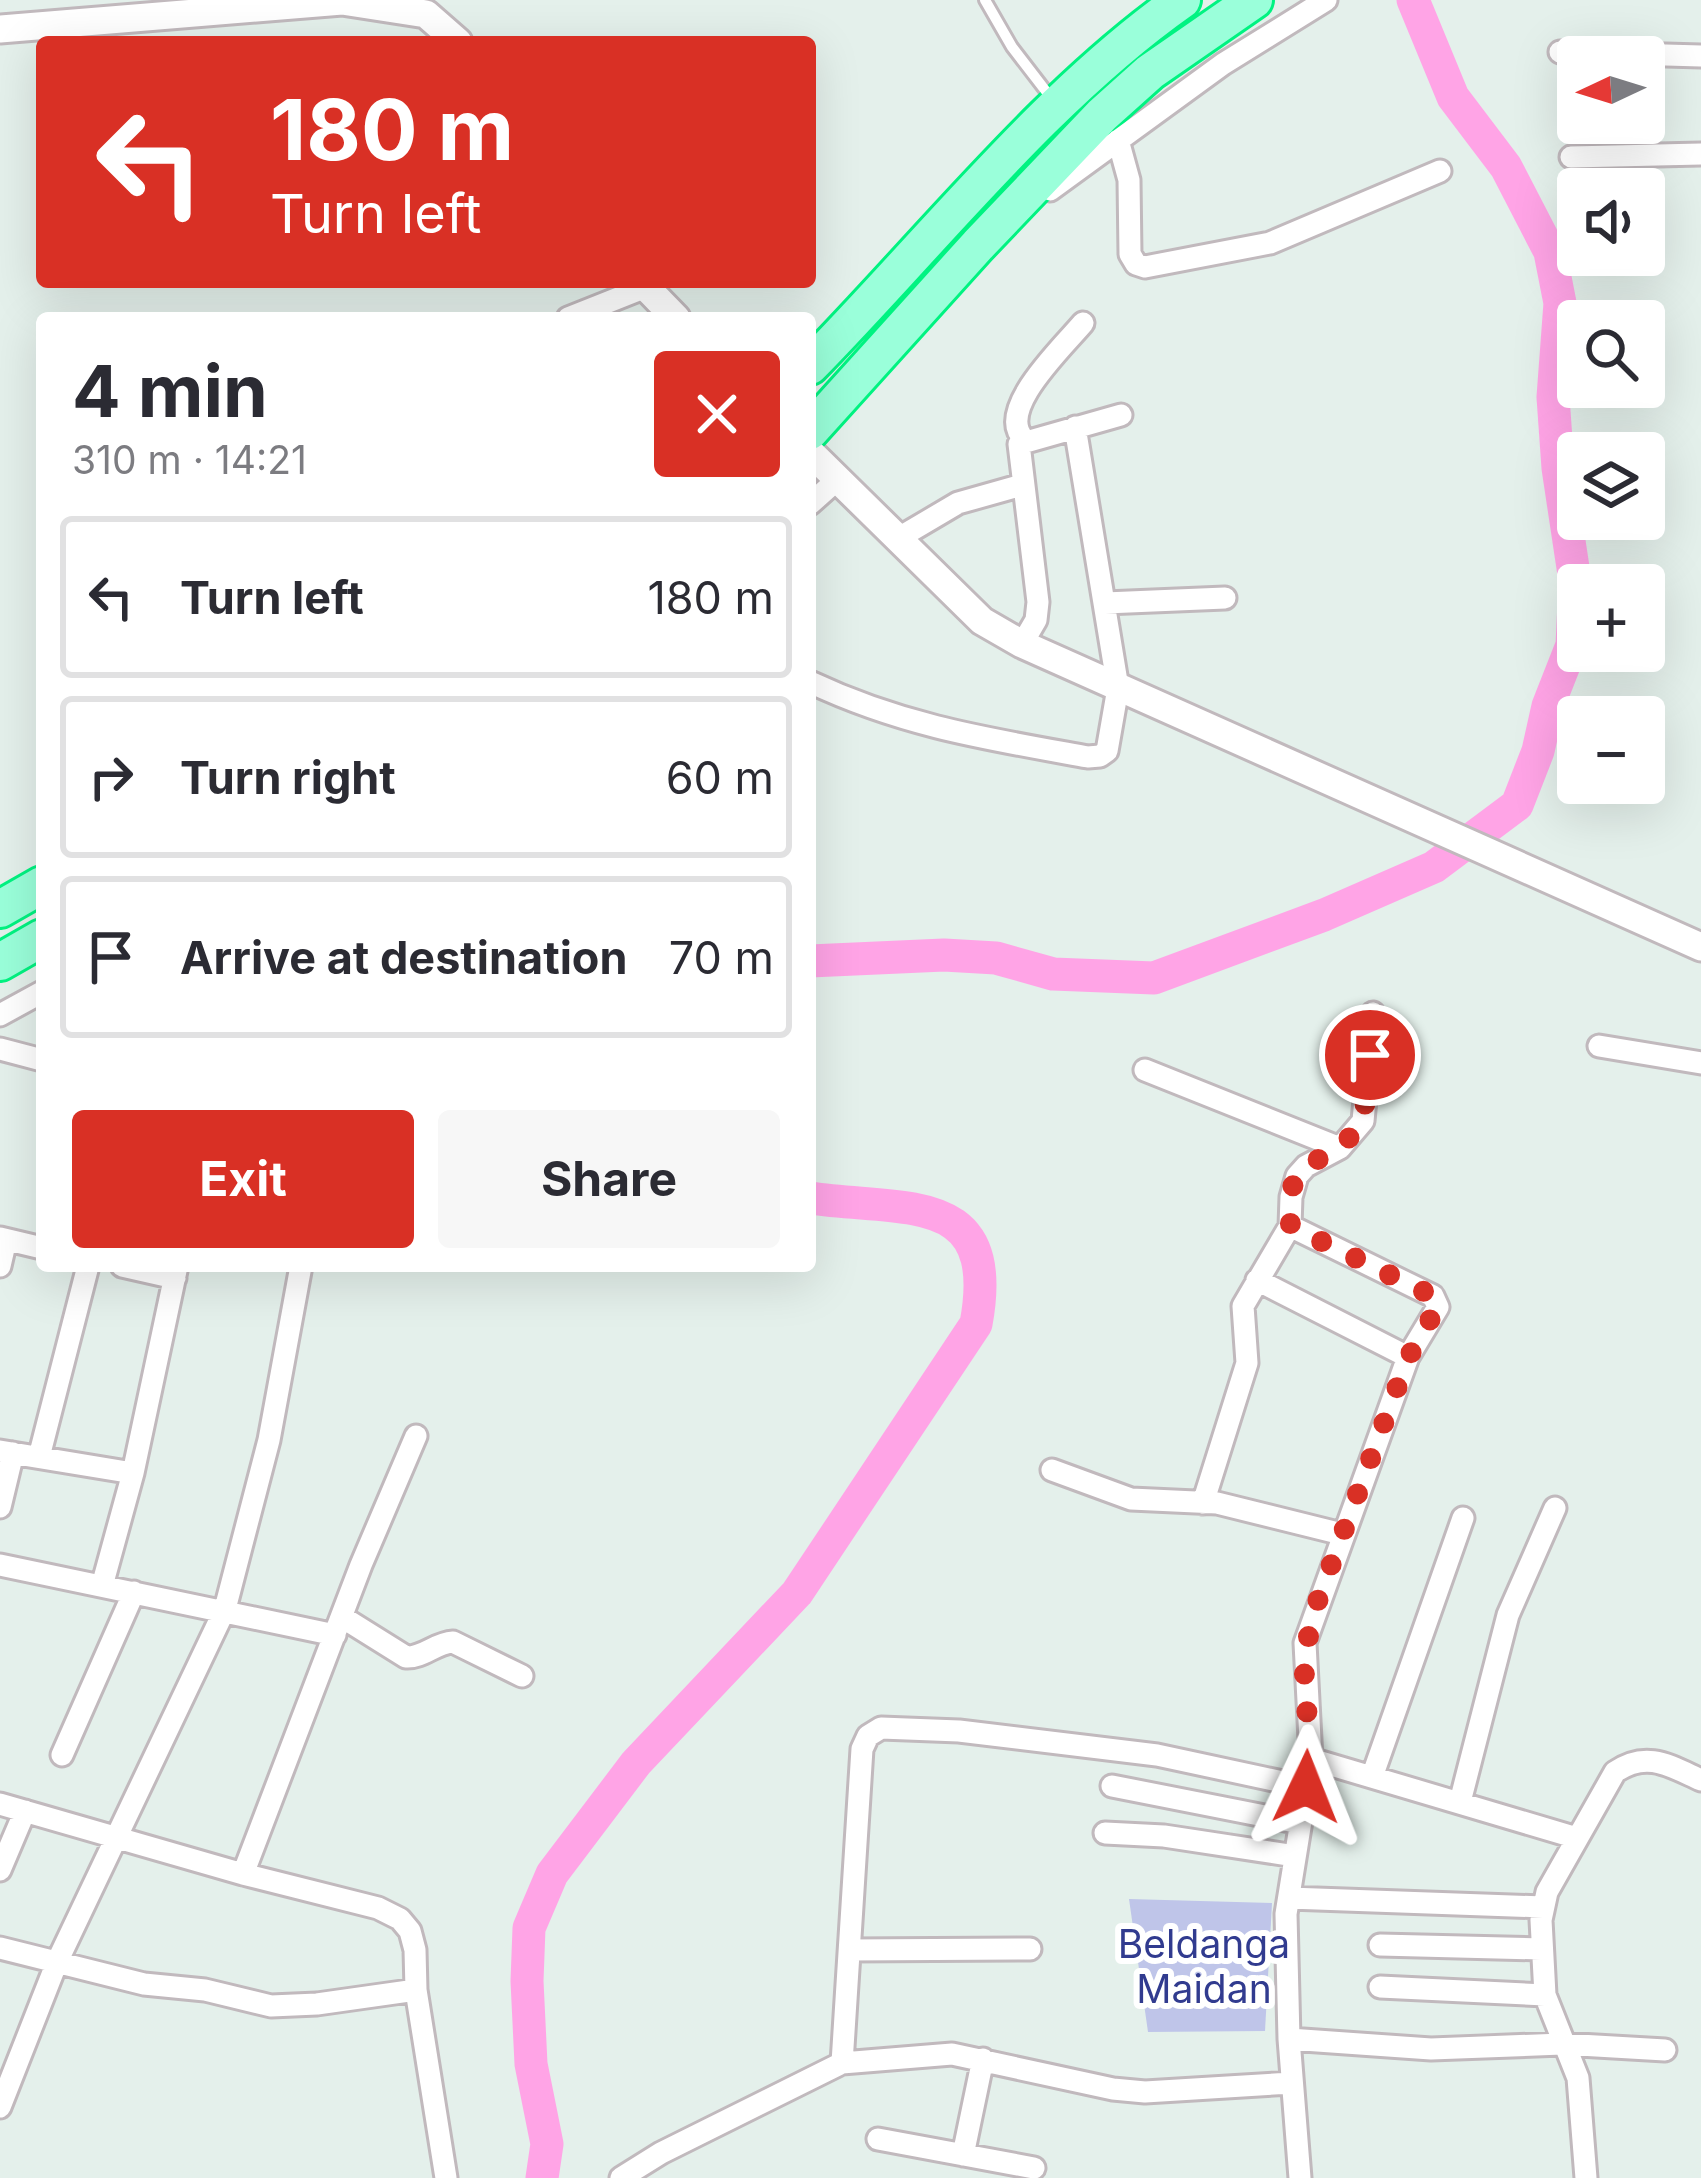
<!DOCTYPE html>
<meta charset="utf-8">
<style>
body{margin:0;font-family:Inter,sans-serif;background:#f7f7f7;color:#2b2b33;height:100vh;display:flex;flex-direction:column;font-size:45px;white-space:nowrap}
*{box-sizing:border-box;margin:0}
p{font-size:39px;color:#7c7c81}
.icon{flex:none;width:66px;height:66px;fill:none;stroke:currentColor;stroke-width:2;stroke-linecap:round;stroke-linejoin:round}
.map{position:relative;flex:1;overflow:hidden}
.drawer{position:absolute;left:36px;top:312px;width:780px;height:960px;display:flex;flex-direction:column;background:#fff;border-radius:12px;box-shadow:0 12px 48px #0002}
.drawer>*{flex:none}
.guide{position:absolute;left:36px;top:36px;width:780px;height:252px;border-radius:12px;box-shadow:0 12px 48px #0002;background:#d93025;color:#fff;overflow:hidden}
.needle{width:78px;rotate:266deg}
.fabs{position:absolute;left:1557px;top:36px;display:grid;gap:24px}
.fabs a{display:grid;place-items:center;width:108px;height:108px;border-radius:12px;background:#fff;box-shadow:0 12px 48px #0002;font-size:60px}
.pin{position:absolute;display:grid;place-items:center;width:102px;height:102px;color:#fff;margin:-51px;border:6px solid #fff;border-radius:50%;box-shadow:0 3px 12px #0007}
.me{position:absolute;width:132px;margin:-66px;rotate:2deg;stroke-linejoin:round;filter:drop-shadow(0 0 9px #0008)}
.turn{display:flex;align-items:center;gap:42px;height:252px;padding:0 36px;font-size:54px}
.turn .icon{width:156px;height:156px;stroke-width:2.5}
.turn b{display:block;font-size:84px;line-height:102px}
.round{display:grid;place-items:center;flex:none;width:126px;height:126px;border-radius:12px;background:#f7f7f7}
.headline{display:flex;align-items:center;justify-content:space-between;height:204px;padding:0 36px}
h1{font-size:72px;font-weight:700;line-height:90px}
.cta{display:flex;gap:24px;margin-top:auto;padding:24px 36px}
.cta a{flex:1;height:138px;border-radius:12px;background:#d93025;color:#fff;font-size:48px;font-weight:700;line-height:138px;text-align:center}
.cta a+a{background:#f7f7f7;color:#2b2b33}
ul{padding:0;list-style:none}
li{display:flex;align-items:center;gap:36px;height:162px;margin:0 24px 18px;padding:0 12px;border:6px solid #e1e1e2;border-radius:12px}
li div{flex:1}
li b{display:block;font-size:45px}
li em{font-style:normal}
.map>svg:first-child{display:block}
</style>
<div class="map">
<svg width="1701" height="2178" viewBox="0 0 1701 2178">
<rect width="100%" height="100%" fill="#e4f0eb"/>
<!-- green -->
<path fill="#bfc5e9" d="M1129 1899 1272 1903 1265 2031 1148 2032Z"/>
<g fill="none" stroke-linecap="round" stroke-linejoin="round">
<!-- river -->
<path stroke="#ffa4e6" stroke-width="33" d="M810 961 944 955 996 958 1053 974 1154 978 1324 915 1434 867 1517 805 1538 751 1548 706 1572 645 1575 581 1558 468 1553 397 1560 303 1550 252 1506 167 1453 97 1413 0
M542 2178 547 2144 531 2064 527 1981 529 1928 552 1874 636 1763 797 1593 976 1324C1001 1189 905 1212 810 1198"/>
<!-- service casing -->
<g stroke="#c1b9bd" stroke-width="16">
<path id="service" d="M985 0 1012 47 1052 99"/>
</g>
<!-- minor casing -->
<g stroke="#c1b9bd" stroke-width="27">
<path id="minor" d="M1560 52 1701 56
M1118 140 1129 180 1130 254 1136 264 1145 267 1270 243 1440 171
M1571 157 1701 154
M1050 190 1223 64 1326 0
M568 318 646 287
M1025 440C993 412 1063 347 1083 323
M810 504 838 479
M897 539 958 503 1022 485
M1105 603 1225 598
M1022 644 1036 620 1038 602 1019 444 1121 415
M810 682C903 726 988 739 1088 757L1100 756 1107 751 1118 688 1075 427
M0 1015 42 992
M1599 1046 1701 1063
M0 1049 42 1060
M1145 1070 1340 1148
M1290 1226 1433 1296 1438 1307 1408 1357 1305 1643 1311 1759 1286 1914 1289 2039 1300 2178
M0 1238 42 1248
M0 1266 6 1240
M122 1266 175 1278
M1257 1280 1408 1357
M0 1451 133 1473
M39 1457 88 1266
M1052 1470 1131 1499 1217 1503 1342 1534
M1203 1503 1247 1363 1243 1306 1290 1226 1291 1197 1297 1176 1306 1166 1340 1148 1363 1121 1373 1013
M0 1507 13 1453
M0 1565 335 1635
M102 1586 133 1473 177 1266
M342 1617 406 1657C423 1658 435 1643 453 1642L522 1676
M62 1755 134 1592
M1311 1759 1577 1838
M1372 1777 1463 1518
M1112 1786 1300 1823
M1460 1802 1508 1615 1555 1508
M0 1804 243 1874 378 1908 400 1919 410 1931 415 1950 416 1990 446 2178
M1105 1833 1164 1836 1295 1856
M0 1870 25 1811
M243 1874 361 1565 416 1436
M1289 1898 1543 1907
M1380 1945 1541 1949
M0 1948 144 1984 205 1990 271 2006 317 2004 416 1990
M850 1950 1030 1949
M1380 1987 1545 1995
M1289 2039 1431 2049 1562 2044 1665 2050
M1291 2083 1145 2092 1113 2089 952 2054 842 2063 862 1749 868 1736 881 1728 959 1731 1157 1755 1306 1787
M0 2107 57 1962 225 1609 269 1440 301 1266
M878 2139 1034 2168
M963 2155 983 2059
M621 2178 661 2153 842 2063
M1586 2178 1578 2078 1545 1995 1541 1920 1547 1892 1615 1772C1647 1750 1670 1766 1701 1780"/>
</g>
<!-- tertiary casing -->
<g stroke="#c1b9bd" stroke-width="33">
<path id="tertiary" d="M0 29 342 1 426 14 458 42
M641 282 676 318
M810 452 982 621 1022 644 1701 947"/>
</g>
<!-- trunk casing -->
<g stroke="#00f381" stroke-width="42">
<path id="trunk" d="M810 366C929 245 1044 97 1182 0
M810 431 978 245 1102 115 1150 72 1254 0
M0 909 42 885
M0 962 42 938"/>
</g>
<!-- service -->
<use href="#service" stroke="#fff" stroke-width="10"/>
<!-- minor -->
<use href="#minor" stroke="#fff" stroke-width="21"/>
<!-- tertiary -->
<use href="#tertiary" stroke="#fff" stroke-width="27"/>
<!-- trunk -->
<use href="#trunk" stroke="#9affda" stroke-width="36"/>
</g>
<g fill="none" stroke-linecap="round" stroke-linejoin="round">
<!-- route -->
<path stroke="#d93025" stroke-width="21" stroke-dasharray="0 37.8" d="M1306 1787 1310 1759 1304 1668 1311 1619 1408 1358 1438 1306 1433 1296 1290 1226C1293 1210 1288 1193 1296 1178 1303 1166 1315 1161 1327 1155 1368 1133 1367 1097 1370 1055"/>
</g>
<g text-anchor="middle" stroke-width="12" stroke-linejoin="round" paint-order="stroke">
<!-- park labels -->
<g font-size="39" fill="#313b8f" stroke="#fff">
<text x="1204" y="1958">Beldanga<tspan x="1204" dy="45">Maidan</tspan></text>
</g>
</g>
</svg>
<div class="fabs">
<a><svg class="needle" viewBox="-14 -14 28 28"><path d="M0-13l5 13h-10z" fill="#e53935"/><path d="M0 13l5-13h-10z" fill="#7c7c81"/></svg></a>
<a><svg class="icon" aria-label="sound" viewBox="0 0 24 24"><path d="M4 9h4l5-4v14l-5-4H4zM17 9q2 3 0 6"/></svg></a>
<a><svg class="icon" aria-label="search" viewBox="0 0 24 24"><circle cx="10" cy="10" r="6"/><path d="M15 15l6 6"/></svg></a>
<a><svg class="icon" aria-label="layers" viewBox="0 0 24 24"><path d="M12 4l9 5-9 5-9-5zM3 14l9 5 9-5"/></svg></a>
<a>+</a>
<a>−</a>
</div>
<div class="pin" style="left:1370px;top:1055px;background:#d93025"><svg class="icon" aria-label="arrive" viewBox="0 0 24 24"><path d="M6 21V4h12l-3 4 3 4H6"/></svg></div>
<svg class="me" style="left:1306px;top:1787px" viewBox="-20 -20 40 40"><path d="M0-17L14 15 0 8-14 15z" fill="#d93025" stroke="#fff" stroke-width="4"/></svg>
<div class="guide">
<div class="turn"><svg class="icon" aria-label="left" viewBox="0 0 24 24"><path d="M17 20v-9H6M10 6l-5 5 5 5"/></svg><div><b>180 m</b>Turn left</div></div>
</div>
<section class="drawer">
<div class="headline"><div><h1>4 min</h1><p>310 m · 14:21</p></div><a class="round" style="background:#d93025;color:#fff"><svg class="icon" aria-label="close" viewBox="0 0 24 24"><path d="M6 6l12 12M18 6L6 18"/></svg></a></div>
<ul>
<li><svg class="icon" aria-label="left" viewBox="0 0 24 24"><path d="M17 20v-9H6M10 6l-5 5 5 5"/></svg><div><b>Turn left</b></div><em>180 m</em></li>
<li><svg class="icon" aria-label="right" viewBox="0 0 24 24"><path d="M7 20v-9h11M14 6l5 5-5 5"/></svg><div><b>Turn right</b></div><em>60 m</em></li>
<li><svg class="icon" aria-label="arrive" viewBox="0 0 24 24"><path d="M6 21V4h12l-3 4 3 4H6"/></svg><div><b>Arrive at destination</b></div><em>70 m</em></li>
</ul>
<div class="cta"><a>Exit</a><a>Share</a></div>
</section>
</div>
